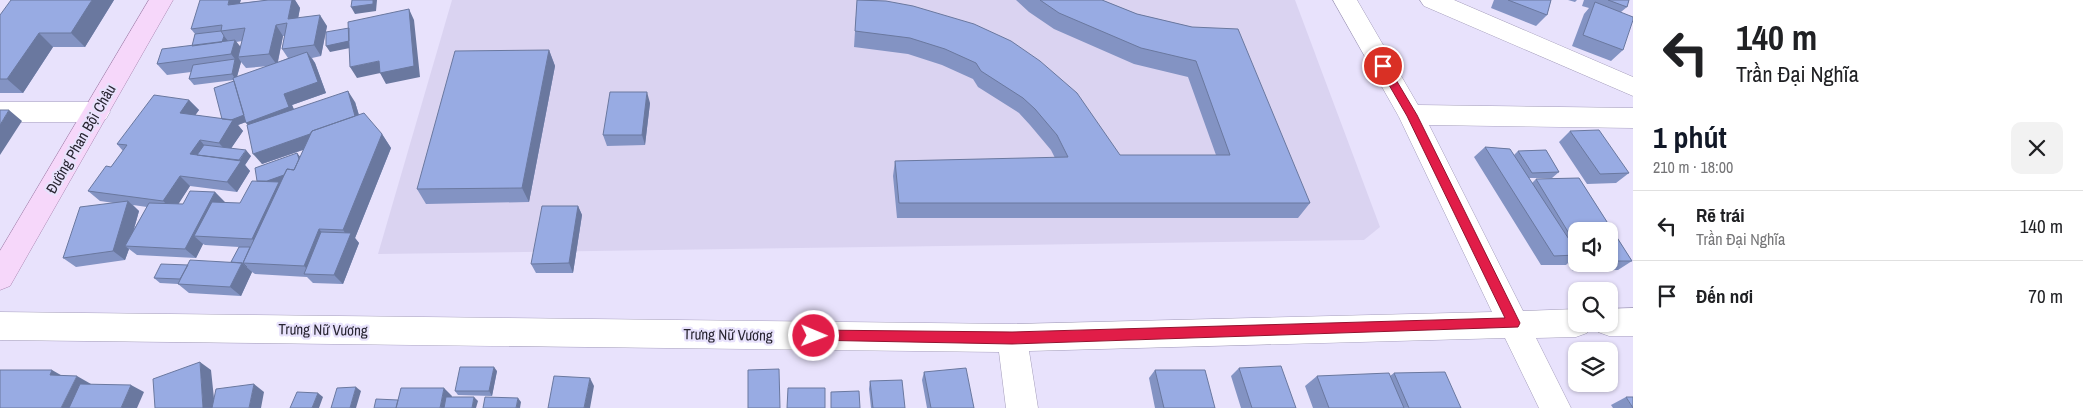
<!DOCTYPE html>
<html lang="vi">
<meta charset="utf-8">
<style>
body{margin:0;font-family:"Archivo Narrow",sans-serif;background:#f2f2f2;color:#202124;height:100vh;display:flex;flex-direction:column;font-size:19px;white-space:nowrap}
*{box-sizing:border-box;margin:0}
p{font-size:16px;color:#757577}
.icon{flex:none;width:28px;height:28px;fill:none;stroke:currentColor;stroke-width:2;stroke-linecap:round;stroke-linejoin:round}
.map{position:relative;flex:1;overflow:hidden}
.side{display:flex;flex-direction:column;background:#fff;width:450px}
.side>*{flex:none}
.banner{background:#fff;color:#202124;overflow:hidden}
.fabs{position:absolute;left:1568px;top:222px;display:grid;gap:10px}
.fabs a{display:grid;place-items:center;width:50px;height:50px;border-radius:10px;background:#fff;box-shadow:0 1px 4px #0004;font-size:25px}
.pin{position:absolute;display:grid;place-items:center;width:42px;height:42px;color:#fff;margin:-21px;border:2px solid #fff;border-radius:50%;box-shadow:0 1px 5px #0007}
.me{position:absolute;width:55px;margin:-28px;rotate:91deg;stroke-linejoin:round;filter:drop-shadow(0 0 4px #0008)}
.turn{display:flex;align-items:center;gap:18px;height:105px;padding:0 20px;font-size:22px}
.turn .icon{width:65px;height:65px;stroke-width:2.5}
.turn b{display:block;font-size:35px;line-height:42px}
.round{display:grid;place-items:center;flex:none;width:52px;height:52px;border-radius:10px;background:#f2f2f2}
.head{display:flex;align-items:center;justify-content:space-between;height:85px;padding:0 20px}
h1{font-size:30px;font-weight:700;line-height:38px;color:#111827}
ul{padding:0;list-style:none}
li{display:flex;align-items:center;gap:15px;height:70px;padding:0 20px;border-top:1px solid #e0e0e0}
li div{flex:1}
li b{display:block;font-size:19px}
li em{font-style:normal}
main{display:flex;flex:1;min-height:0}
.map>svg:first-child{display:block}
</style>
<main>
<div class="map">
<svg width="1633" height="408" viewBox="0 0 1633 408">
<rect width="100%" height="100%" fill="#e8e2fc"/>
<!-- built -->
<path fill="#dad3f1" d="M452 0H1295L1380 227 1364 240 378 254Z"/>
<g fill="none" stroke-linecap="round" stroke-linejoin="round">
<!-- minor casing -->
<g stroke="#a39cba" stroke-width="1">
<path id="minor" d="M1333 0H1357L1418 105 1633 108V128L1429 125 1523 311 1576 309V324H1591L1587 333 1576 337 1536 338 1571 408H1539L1505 338 1029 351 1038 408H1006L999 352 0 340V312L1012 324 1492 312 1399 117Z
M1420 0H1454L1633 77V96L1424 6Z
M0 102H97L106 105 110 112 106 119 97 122H0Z
M1633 308V336H1609L1598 332 1595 324H1609V309Z"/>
</g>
<!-- major casing -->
<g stroke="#aa87b2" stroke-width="1">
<path id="major" d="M149 0H173L10 286 0 290V251Z"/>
</g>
<!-- minor -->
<use href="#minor" fill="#fff" fill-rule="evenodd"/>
<!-- major -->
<use href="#major" fill="#f6d7fa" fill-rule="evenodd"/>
</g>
<!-- wall -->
<path fill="#8393c3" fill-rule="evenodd" d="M114 0 85 47H53L23 93H0V15Z
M268 0H295L300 8 298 18 327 26 321 56 312 58 315 63 326 93 292 105 294 109 355 102 359 115 382 134 391 148 355 238 359 243 343 284 313 283 307 277 255 274 252 272 241 296 189 293 178 284 160 283 154 278 188 265 231 262 239 247 205 245 203 244 196 258 137 255 129 249 125 260 76 267 63 258 114 203 100 201 88 191 111 167 123 151 117 144 189 100 199 110 195 115 222 119 234 80 194 85 189 79 191 72 167 75 157 64 192 46 195 34 191 29 240 3ZM283 36H285L282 49 288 58 278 62ZM242 41 240 47 236 42ZM241 62 246 68 269 66 237 77ZM246 122 248 125 262 164 303 150 300 157 297 153 257 181 240 203H225L215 192 183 204H178L190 186 237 192 250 171 245 165 251 156 231 148 243 131 238 125ZM133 205 147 207 134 229 139 211Z
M857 0 886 1 1120 155H1216L1188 77 1134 64 1054 29 1029 12 1016 0H1102L1137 14 1192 27 1310 203 1298 218H897L893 176 895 161 1055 158 1051 150 1030 125 1019 113 978 87 973 79 942 65 908 54 854 47Z
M1494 0H1551L1547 15 1536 26 1491 8Z
M1568 0H1577L1575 2Z
M1584 0H1629L1627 7 1621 12 1623 50 1611 61 1572 46 1584 14 1589 8 1582 6Z
M549 50 555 66 529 202 426 204 417 189Z
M650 103 645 145 607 146 603 135Z
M1570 131 1629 173 1616 183 1587 184 1559 142Z
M1485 147 1510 149 1514 155 1518 151 1546 150 1559 172 1552 178H1529L1532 183 1536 179 1579 178 1632 261 1618 270 1573 271 1568 263 1566 265H1541L1474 157ZM1576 231H1609V264H1576Z
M578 206 582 215 573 273H536L531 264Z
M1239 368 1296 408H1241L1231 376Z
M1155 370 1215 408H1155L1149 378Z
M497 371 492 396 458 395 455 391Z
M924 372 974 408H927L922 380Z
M1394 373 1461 408H1313L1305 386 1317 376H1390Z
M870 381 905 408H871L869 389Z
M1626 397 1633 408H1613L1611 405Z"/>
<!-- shaded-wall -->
<path fill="#6a789f" d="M92 0H114L85 47 71 33Z
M229 0H241L236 16 228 5Z
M292 0H295L300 8 296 30 288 19Z
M373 0H377L376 11 355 14 351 7Z
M409 9 414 20 420 77 386 84 380 73Z
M320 15 327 26 321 56 314 45Z
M276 25 283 36 277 65 269 54Z
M351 27 355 47 330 52 326 46Z
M39 33 53 47 23 93 7 79Z
M224 36 229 42 221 47Z
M235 40 244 51 238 57 241 62 236 80 251 120 238 125 243 131 228 153 219 143 236 80 232 74 235 59 231 54Z
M549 50 555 66 529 202 522 188Z
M307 52 315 63 326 93 292 105 297 118 255 133 246 123 284 94Z
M379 61 385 72 357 78 350 67Z
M348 91 355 102 363 129 262 164 253 154Z
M647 92 650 103 645 145 642 135Z
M189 100 199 110 189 124 180 113Z
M9 110 22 121 0 155V125Z
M382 134 391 148 355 238 359 243 343 284 334 275 349 238 343 230Z
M200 140 209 151 203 160 190 154Z
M246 150 251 156 245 165 250 171 237 192 227 182Z
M297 153 302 159 262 248 252 239 258 185Z
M180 176 190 186 174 211 163 201Z
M215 192 225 202 207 236H194L203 244 196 258 185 249Z
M128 201 139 211 129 246H125L129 249 125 260 113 251Z
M578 206 582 215 573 273 569 263Z
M319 229 330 242 312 274 304 266Z
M242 263 252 272 241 296 230 287Z
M200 362 211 370 215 408H203Z
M494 367 497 371 492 396 489 391Z
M52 370 66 378 50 375Z
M77 376 91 384 79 408H61Z
M590 378 594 386 590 408H584Z
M254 384 264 392 261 408H249Z
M131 385 144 392 137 408H121Z
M356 387 361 391 356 408H350Z
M444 388 452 396 449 408H440Z
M318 393 323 397 319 408H312Z
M474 397 478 401 476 408H472Z
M518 398 521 402 520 408H516Z"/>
<!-- building -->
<path fill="#98abe3" stroke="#6a789f" d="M11 0H92L71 33H39L7 79H0V15Z
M200 0H229L228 5 268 0H292L288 19 320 15 314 45 282 49 287 23 276 25 269 54 238 57 245 28 221 31 222 25 191 29Z
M352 0H373V4L351 7Z
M857 0 886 1 913 6 974 24 1011 41 1040 61 1077 93 1120 155H1230L1196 61 1141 48 1059 13 1040 0H1102L1137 14 1192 27 1238 29 1310 203H899L895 161 1068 157 1057 135 1035 109 1023 98 981 71 976 63 945 49 910 38 855 31Z
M1508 0H1551L1547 15Z
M1608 0H1629L1627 7Z
M1595 2 1633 17V20L1623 50 1583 35Z
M409 9 414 66 380 73 379 61 350 67 348 22Z
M349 28V41L326 46V32Z
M221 31 224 36 222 42 192 46 195 34Z
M235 40 231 54 157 64 162 49Z
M549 50 522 188 417 189 455 51Z
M307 52 318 82 284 94 289 107 246 123 233 78Z
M235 59 232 74 189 79 193 65Z
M234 81 244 115 231 120 222 119 214 88Z
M348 91 355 116 312 131 310 134 253 154 247 125Z
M610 92H647L642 135H603Z
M154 95 189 100 180 113 233 120 219 143 200 140 190 154 241 161 227 182 180 176 163 201 88 191 106 166 111 167 127 145 117 144Z
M0 110H9L0 125Z
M364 113 382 134 343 230 319 229 304 266 243 263 287 169 294 170 312 131Z
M1599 130 1629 173 1600 174 1570 131Z
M204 145 246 150 239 160 197 155Z
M1485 147 1510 149 1576 250V255L1554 256Z
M1546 150 1559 172 1532 173 1518 151Z
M297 153 299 159 294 170 287 169 284 175 267 181H257L255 168Z
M1579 178 1632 261H1609V231H1576V245L1536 179Z
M252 181 279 182 252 239 194 236 212 202 240 203Z
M190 191 215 192 185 249 125 246 149 203 183 204Z
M128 201 113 251 63 258 80 207Z
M542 206H578L569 263 531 264Z
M321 232 351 233 334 275 304 274Z
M239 247H250L243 263 247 267 242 263 231 262Z
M190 260 242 263 230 287 178 284Z
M161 264 188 265 180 279 154 278Z
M200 362 203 408H155L153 379Z
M1281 366 1296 408H1252L1239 368Z
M460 367H494L489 391H455Z
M966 368 974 408H931L924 372Z
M779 369 780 408H748V370Z
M0 370H52L50 375 77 376 61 408H0Z
M1155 370H1205L1215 408H1164Z
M1445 372 1461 408H1409L1394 373Z
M1389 373 1404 408H1329L1317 376Z
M554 376 590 378 584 408H548Z
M902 380 905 408H873L870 381Z
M80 384 131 385 121 408H69Z
M254 384 249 408H212L216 389Z
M356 387 350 408H331L337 388Z
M401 388H444L440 408H396Z
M788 388H825V408H787Z
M859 391 860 408H831V392Z
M297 392 318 393 312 408H290Z
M446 397H474L472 408H444Z
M485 397 518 398 516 408H483Z
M1626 397H1633V408Z
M376 399 398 400 396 408H374Z"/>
<!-- route -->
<path fill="#e11d48" stroke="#92132f" d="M1383 62 1386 63 1417 115 1518 319 1520 323 1518 327 1012 344 809 340 807 336 814 330 1012 332 1505 318 1407 116 1378 66Z"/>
<g text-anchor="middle" stroke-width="4.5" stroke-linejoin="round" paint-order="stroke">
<!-- street labels -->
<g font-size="15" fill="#282531" stroke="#e8e2fc">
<text transform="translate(81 139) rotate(-60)" y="5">Đường Phan Bội Châu</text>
<text transform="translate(323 330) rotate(1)" y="5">Trưng Nữ Vương</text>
<text transform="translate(728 335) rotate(1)" y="5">Trưng Nữ Vương</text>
</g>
</g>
</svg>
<div class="fabs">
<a><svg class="icon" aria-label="sound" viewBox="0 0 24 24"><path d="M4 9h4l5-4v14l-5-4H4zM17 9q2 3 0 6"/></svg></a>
<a><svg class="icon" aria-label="search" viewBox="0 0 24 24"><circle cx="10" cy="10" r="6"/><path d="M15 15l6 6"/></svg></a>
<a><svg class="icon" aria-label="layers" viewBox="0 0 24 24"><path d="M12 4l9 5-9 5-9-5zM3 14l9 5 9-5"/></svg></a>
</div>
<div class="pin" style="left:1383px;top:66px;background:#d93025"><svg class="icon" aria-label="arrive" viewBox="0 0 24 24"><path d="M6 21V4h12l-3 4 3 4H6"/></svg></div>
<svg class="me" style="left:814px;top:336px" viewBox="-20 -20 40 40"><circle r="17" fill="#e11d48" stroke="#fff" stroke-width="3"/><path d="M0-11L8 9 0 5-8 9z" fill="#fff"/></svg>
</div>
<section class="side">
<div class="banner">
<div class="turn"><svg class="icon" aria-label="left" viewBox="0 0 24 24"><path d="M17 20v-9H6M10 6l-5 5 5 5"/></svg><div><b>140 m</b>Trần Đại Nghĩa</div></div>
</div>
<div class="head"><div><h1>1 phút</h1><p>210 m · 18:00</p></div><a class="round"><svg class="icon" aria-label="close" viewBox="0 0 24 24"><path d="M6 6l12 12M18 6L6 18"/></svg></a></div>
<ul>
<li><svg class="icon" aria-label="left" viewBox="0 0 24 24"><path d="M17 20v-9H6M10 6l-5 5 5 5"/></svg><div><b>Rẽ trái</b><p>Trần Đại Nghĩa</p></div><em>140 m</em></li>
<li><svg class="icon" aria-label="arrive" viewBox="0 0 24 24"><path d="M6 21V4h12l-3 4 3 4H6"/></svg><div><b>Đến nơi</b></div><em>70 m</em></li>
</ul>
</section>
</main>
